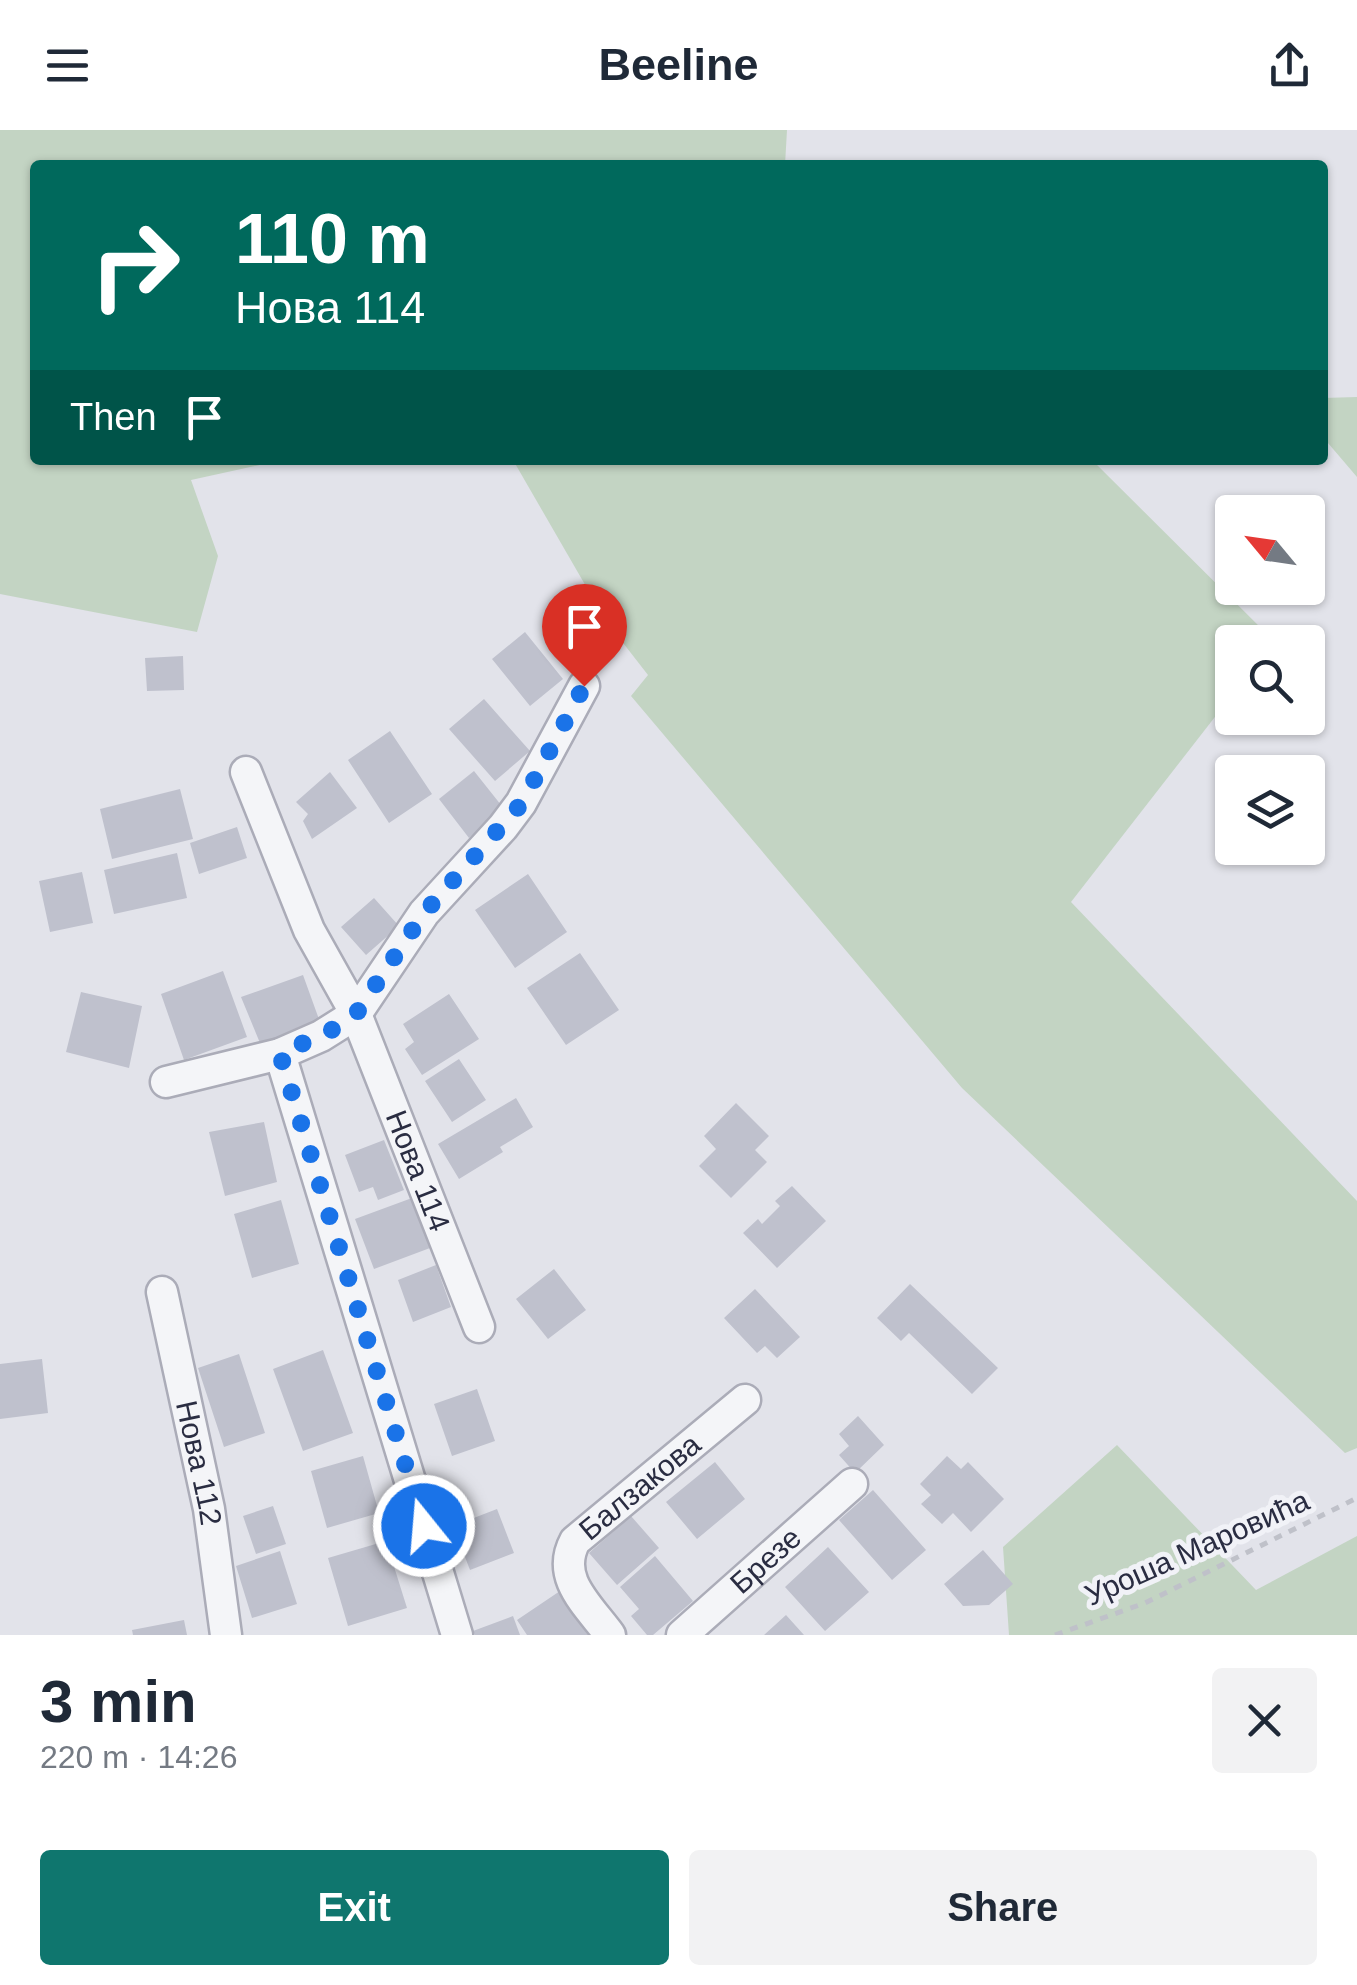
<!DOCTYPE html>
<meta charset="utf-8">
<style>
body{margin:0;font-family:Helvetica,sans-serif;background:#f2f2f3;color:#1f2937;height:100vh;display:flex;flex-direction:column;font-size:38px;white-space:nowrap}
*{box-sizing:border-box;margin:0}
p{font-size:32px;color:#747a83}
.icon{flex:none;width:55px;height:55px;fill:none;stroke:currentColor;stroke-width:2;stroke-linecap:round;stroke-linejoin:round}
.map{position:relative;height:1505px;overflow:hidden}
.side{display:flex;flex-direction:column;background:#fff;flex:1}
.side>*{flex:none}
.top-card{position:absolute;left:30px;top:30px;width:1298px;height:305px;border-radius:10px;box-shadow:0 2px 8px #0004;background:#00695c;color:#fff;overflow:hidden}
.needle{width:65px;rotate:299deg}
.controls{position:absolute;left:1215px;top:365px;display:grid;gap:20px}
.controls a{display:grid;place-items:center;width:110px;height:110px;border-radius:10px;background:#fff;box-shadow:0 2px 8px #0004;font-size:50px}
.pin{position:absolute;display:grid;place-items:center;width:85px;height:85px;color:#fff;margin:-102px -42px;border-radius:50% 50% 50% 0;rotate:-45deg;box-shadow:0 0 10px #0007}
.pin .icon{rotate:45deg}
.me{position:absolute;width:110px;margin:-55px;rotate:343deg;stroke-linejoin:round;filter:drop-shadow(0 0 8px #0008)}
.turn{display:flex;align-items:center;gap:35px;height:210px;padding:0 40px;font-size:45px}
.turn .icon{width:130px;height:130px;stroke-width:2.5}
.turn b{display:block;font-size:70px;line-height:85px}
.then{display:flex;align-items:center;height:95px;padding:0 40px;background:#0003;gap:20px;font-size:38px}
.round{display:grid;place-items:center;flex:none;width:105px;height:105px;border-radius:10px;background:#f2f2f3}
.headline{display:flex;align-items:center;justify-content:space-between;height:170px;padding:0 40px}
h1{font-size:60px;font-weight:700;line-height:75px}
.cta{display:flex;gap:20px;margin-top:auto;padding:20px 40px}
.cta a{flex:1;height:115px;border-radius:10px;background:#0f766e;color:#fff;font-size:40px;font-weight:700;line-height:115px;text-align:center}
.cta a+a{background:#f2f2f3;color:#1f2937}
header{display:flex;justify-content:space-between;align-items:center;height:130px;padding:0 40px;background:#fff;font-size:45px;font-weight:700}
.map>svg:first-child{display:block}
</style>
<header><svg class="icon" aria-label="menu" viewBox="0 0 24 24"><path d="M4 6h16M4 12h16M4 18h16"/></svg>Beeline<svg class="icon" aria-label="share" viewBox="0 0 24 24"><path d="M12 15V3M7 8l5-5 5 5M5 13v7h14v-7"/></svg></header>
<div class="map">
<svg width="1357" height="1505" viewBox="0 0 1357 1505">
<rect width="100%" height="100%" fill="#e2e3ea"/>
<!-- green -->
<path fill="#c3d4c3" d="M0 0H787L785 35H35V330H283L191 350 218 426 197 502 0 464Z
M1357 267V347L1322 306 1323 268Z
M513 330H1092L1275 512H1232V565L1071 772 1357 1071V1318L1345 1323 962 958 631 566 648 545 606 491Z
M1117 1315 1256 1460 1357 1406V1505H1009L1003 1417Z"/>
<!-- building -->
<path fill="#bfc1cd" d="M525 502 563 549 530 576 492 529Z
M183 526 184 560 147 561 145 528Z
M484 569 530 621 495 651 449 599Z
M390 601 432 664 389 693 348 630Z
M474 641 505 680 469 708 439 669Z
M330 642 357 678 312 709 303 691 308 684 296 672Z
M180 659 193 709 112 729 100 679Z
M237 697 247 728 199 744 190 713Z
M177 723 187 768 114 784 104 740Z
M82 742 93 793 50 802 39 751Z
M528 744 567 802 515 838 475 780Z
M374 768 399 796 366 825 341 797Z
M580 823 619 880 566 915 527 858Z
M223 841 247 907 184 930 161 864Z
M303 845 320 892 260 913 241 867Z
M81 862 142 876 129 938 66 922Z
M449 864 479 909 422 945 405 919 414 912 403 894Z
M459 929 486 970 452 992 425 951Z
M516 968 533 997 500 1017 503 1022 459 1049 438 1014Z
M736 973 769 1006 755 1020 767 1032 731 1068 699 1036 716 1019 704 1006Z
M264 992 277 1052 225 1066 209 1002Z
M384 1010 404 1060 378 1070 373 1057 359 1062 345 1025Z
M792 1056 826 1091 777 1138 743 1103 758 1089 762 1094 780 1076 775 1071Z
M412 1068 430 1118 374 1139 355 1089Z
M281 1070 299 1134 252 1148 234 1084Z
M436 1135 451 1177 413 1192 398 1150Z
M554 1139 586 1180 548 1209 516 1169Z
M910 1154 998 1238 972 1264 909 1203 901 1211 877 1188Z
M755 1159 800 1207 777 1228 765 1216 757 1223 724 1188Z
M323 1220 353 1303 303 1321 273 1239Z
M239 1224 265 1303 224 1317 198 1238Z
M42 1229 48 1283 0 1289V1234Z
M477 1259 495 1311 452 1326 434 1274Z
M858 1286 884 1315 855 1343 839 1325 849 1316 839 1304Z
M363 1326 379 1383 327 1398 311 1341Z
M947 1326 961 1339 968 1332 1004 1369 971 1402 953 1383 942 1394 921 1374 931 1365 920 1354Z
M715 1332 745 1369 697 1409 666 1372Z
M873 1360 926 1420 892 1450 839 1390Z
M273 1376 286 1414 256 1424 243 1386Z
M497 1379 514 1423 470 1440 453 1396Z
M631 1386 659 1418 617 1455 589 1423Z
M386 1411 407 1478 348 1496 328 1428Z
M828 1417 869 1462 825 1501 785 1457Z
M983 1420 1013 1454 989 1475 963 1476 944 1454Z
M280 1421 297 1474 252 1488 236 1436Z
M655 1426 693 1471 653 1505H647L631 1486 639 1479 620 1457Z
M560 1461 590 1505H527L517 1490Z
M786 1485 804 1505H764Z
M513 1486 520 1505H475L473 1501Z
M184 1490 187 1505H133L132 1500Z"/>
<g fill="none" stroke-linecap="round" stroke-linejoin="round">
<!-- minor casing -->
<g stroke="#abacb8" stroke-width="35">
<g id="minor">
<path id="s1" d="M246 642 309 800 356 884 479 1197"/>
<path d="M280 924 457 1505"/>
<path d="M166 952 280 924 321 906 356 884 424 783 503 697 521 673 584 556"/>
<path id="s2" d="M162 1162 209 1379 226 1505"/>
<path id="s3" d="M610 1505C588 1475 555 1448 575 1411L745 1270"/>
<path id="s4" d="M682 1505 852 1354"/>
</g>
</g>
<!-- path -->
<path stroke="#bfc1c9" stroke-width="5" stroke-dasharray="8 8" stroke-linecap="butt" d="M1055 1505 1145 1473 1357 1368"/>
<!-- minor -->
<use href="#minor" stroke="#f4f5f8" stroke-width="30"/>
</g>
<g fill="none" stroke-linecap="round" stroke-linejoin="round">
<!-- route -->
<path stroke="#1a73e8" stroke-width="18" stroke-dasharray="0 32.4" d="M424 1396 280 924 340 896 356 884 424 783 522 673 584 556"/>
</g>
<g text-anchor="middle" stroke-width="10" stroke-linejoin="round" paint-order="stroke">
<!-- street labels -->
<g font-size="30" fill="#2a2d42" stroke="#f1f2f7">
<text dy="10" stroke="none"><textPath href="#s1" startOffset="435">Нова 114</textPath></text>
<text dy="10" stroke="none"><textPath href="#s2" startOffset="175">Нова 112</textPath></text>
<text dy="10" stroke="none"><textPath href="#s3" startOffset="192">Балзакова</textPath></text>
<text transform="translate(1197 1418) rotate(-24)" y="10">Уроша Маровића</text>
<text dy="10" stroke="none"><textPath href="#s4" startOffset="112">Брезе</textPath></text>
</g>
</g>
</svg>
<div class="controls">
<a><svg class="needle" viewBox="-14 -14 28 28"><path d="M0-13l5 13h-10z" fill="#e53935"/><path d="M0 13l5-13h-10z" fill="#747a83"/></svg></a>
<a><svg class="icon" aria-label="search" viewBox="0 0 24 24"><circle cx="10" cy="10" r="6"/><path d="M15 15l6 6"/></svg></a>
<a><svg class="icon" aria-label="layers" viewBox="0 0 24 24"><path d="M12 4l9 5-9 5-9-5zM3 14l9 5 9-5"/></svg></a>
</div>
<div class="pin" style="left:584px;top:556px;background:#d93025"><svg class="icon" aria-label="arrive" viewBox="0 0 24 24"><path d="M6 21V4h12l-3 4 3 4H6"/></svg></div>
<svg class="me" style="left:424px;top:1396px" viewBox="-20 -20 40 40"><circle r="17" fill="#1a73e8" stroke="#fff" stroke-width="3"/><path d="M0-11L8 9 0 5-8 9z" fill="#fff"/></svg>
<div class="top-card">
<div class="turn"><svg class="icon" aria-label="right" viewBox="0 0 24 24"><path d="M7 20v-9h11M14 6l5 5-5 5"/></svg><div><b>110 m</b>Нова 114</div></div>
<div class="then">Then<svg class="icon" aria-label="arrive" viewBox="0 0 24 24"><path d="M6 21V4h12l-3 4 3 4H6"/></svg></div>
</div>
</div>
<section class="side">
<div class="headline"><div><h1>3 min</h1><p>220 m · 14:26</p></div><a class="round"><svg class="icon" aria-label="close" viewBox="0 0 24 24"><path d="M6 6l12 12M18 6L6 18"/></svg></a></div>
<div class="cta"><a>Exit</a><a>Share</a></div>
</section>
